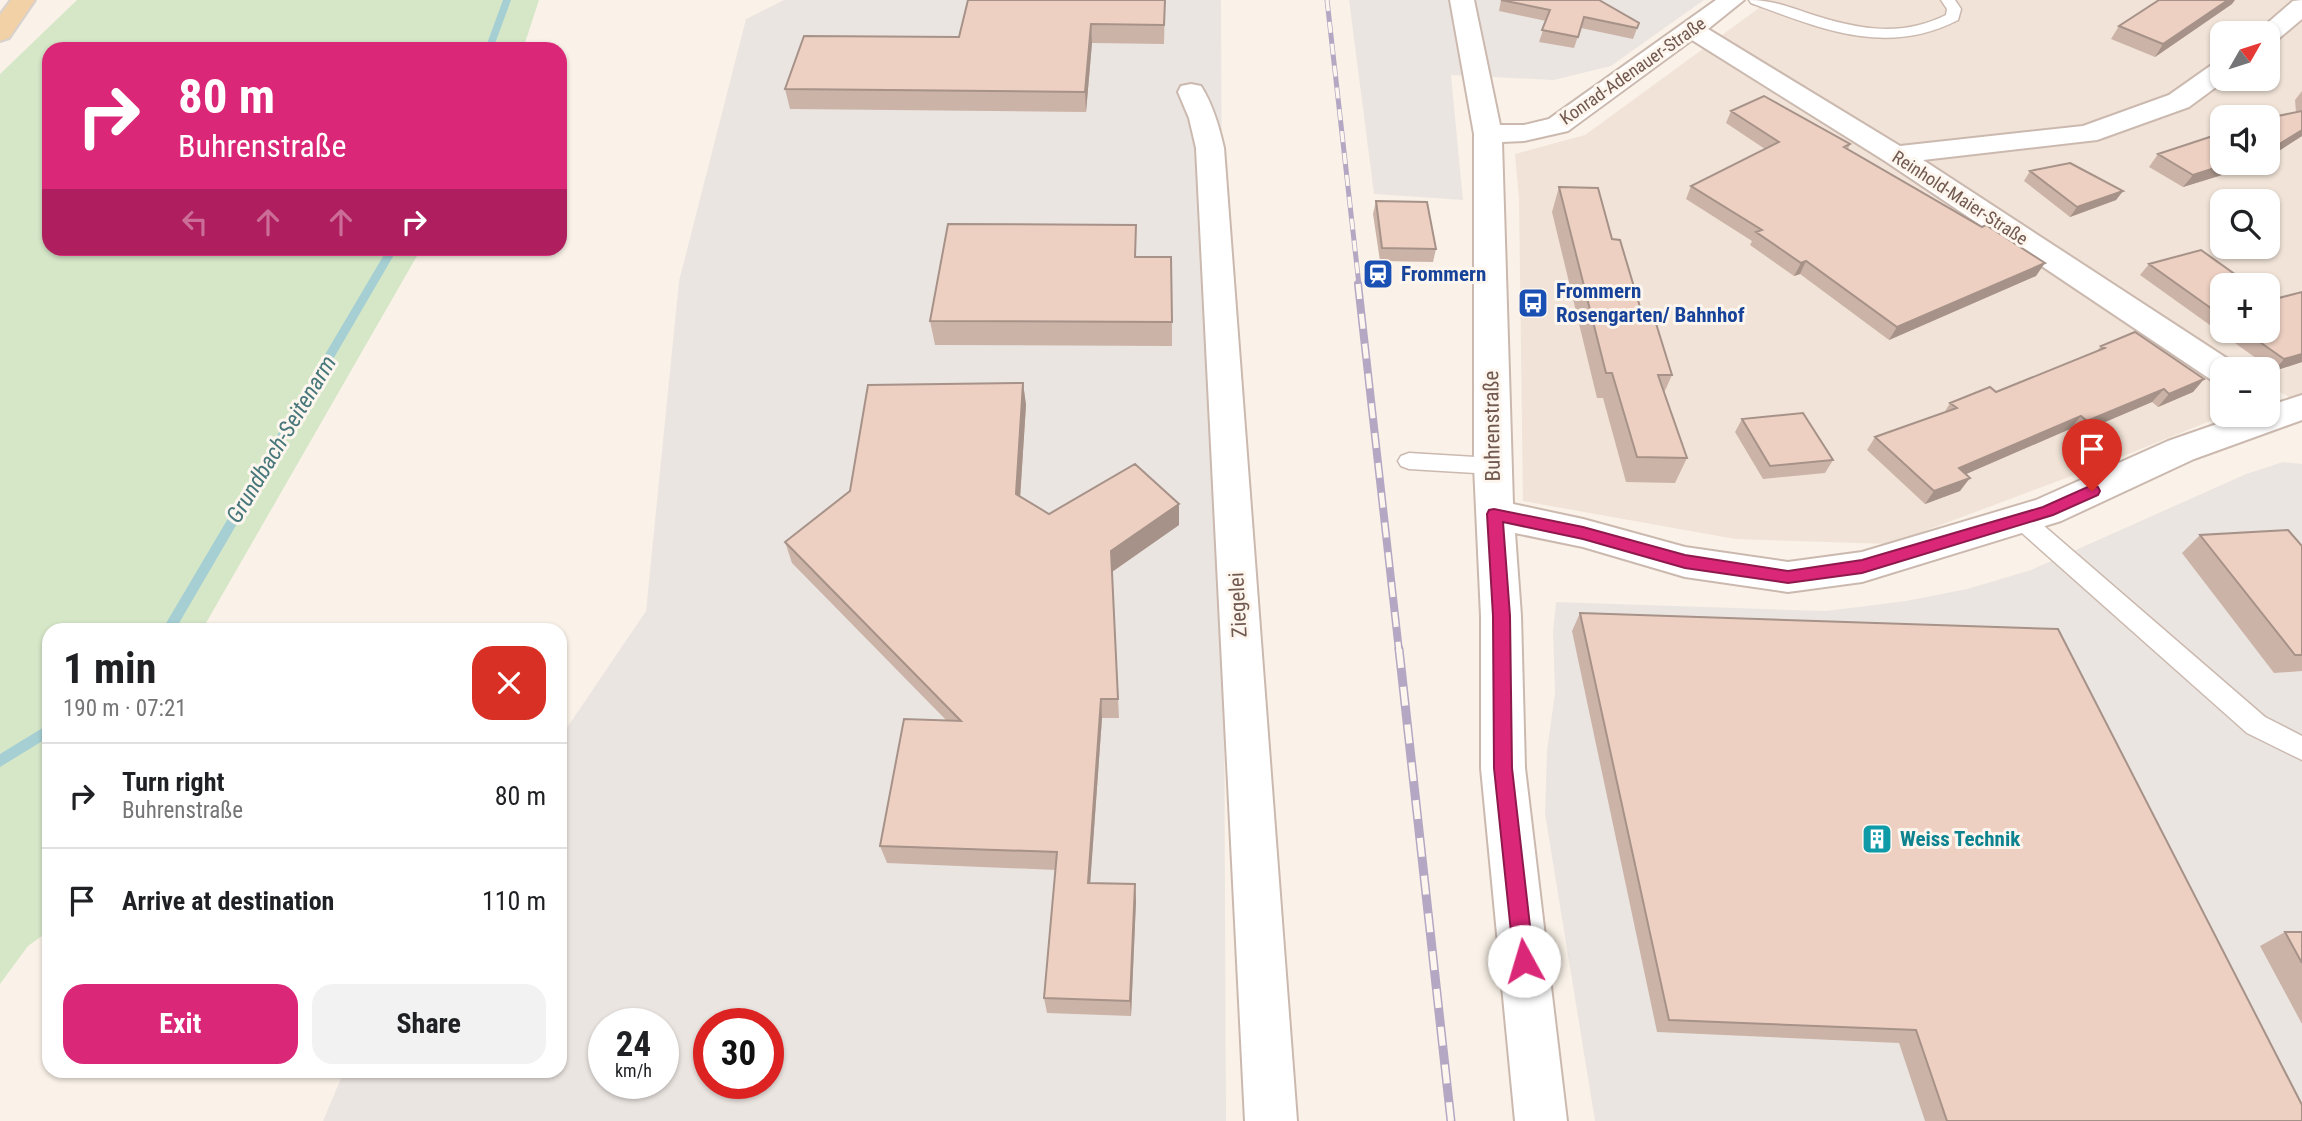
<!DOCTYPE html>
<meta charset="utf-8">
<style>
body{margin:0;font-family:"Roboto Condensed",sans-serif;background:#f2f2f2;color:#202124;height:100vh;display:flex;flex-direction:column;font-size:26px;white-space:nowrap}
*{box-sizing:border-box;margin:0}
p{font-size:23px;color:#757577}
.icon{flex:none;width:38px;height:38px;fill:none;stroke:currentColor;stroke-width:2;stroke-linecap:round;stroke-linejoin:round}
.map{position:relative;flex:1;overflow:hidden}
.details{position:absolute;left:42px;top:623px;width:525px;height:455px;display:flex;flex-direction:column;background:#fff;border-radius:21px;box-shadow:0 2px 5px #0004}
.details>*{flex:none}
.guide{position:absolute;left:42px;top:42px;width:525px;height:214px;border-radius:21px;box-shadow:0 2px 5px #0004;background:#db2777;color:#fff;overflow:hidden}
.needle{width:46px;rotate:51deg}
.buttons{position:absolute;left:2210px;top:21px;display:grid;gap:14px}
.buttons a{display:grid;place-items:center;width:70px;height:70px;border-radius:14px;background:#fff;box-shadow:0 2px 5px #0004;font-size:35px}
.speed{position:absolute;left:588px;top:1008px;display:flex;gap:14px;font-size:35px;font-weight:700;text-align:center}
.speed>*{display:grid;place-content:center;width:91px;height:91px;border-radius:50%;background:#fff;box-shadow:0 2px 5px #0004;line-height:1}
.speed small{font-size:18px;font-weight:400}
.speed .limit{border:10px solid #d22;background:#fff;color:#111}
.pin{position:absolute;display:grid;place-items:center;width:60px;height:60px;color:#fff;margin:-72px -30px;border-radius:50% 50% 50% 0;rotate:-45deg;box-shadow:0 0 7px #0007}
.pin .icon{rotate:45deg}
.me{position:absolute;width:77px;margin:-38px;rotate:354deg;stroke-linejoin:round;filter:drop-shadow(0 0 5px #0008)}
.turn{display:flex;align-items:center;gap:24px;height:147px;padding:0 21px;font-size:32px}
.turn .icon{width:91px;height:91px;stroke-width:2.5}
.turn b{display:block;font-size:49px;line-height:60px}
.lanes{display:flex;align-items:center;height:66px;padding:0 21px;background:#0003;justify-content:center;gap:35px;direction:ltr}
.lanes .off{opacity:.35}
.round{display:grid;place-items:center;flex:none;width:74px;height:74px;border-radius:21px;background:#f2f2f2}
.overview{display:flex;align-items:center;justify-content:space-between;height:119px;padding:0 21px}
h1{font-size:42px;font-weight:700;line-height:52px}
.button{display:flex;gap:14px;margin-top:auto;padding:14px 21px}
.button a{flex:1;height:80px;border-radius:21px;background:#db2777;color:#fff;font-size:28px;font-weight:700;line-height:80px;text-align:center}
.button a+a{background:#f2f2f2;color:#202124}
ul{padding:0;list-style:none}
li{display:flex;align-items:center;gap:21px;height:105px;padding:0 21px;border-top:2px solid #e0e0e0}
li div{flex:1}
li b{display:block;font-size:26px}
li em{font-style:normal}
.map>svg:first-child{display:block}
</style>
<div class="map">
<svg width="2302" height="1121" viewBox="0 0 2302 1121">
<rect width="100%" height="100%" fill="#faf2e8"/>
<!-- residential -->
<path fill="#f1e3d7" fill-rule="evenodd" d="M1770 0H2302V404L2280 392 2268 397V369H2222V415H2225L2101 465 1890 544 1735 539 1523 501 1519 199 1515 154 1585 135ZM2222 33H2268V79H2222ZM2222 117H2268V163H2222ZM2222 201H2268V247H2222ZM2222 285H2268V331H2222Z"/>
<!-- industrial -->
<path fill="#ebe5e1" fill-rule="evenodd" d="M784 0H1221L1226 1121H323L344 1071H560V738L646 611 679 281 746 19ZM604 1024H663V1083H604ZM709 1024H768V1083H709Z
M1349 0H1704L1611 66 1554 80 1451 75 1463 200 1374 194Z
M2283 462 2302 464V1121H1595L1545 814 1547 750 1555 693 1553 631 1556 602 1826 611 1906 601 1967 589 2031 570 2246 474Z"/>
<!-- green -->
<path fill="#d6e7c8" d="M77 0H539L523 49H49V248L421 249 202 630H49V931L28 946 0 984V74Z"/>
<g fill="none" stroke-linecap="round" stroke-linejoin="round">
<!-- stream -->
<path fill="#a6cfd3" fill-rule="evenodd" d="M503 0H511L493 49H485Z
M388 248H398L175 630H162Z
M49 724V737L0 767V754Z"/>
<!-- service casing -->
<g stroke="#cbb9af" stroke-width="3">
<path id="service" d="M1749 0C1770 0 1787 6 1807 13 1855 29 1900 38 1946 15L1947 9 1941 0H1955L1961 9 1958 20C1886 57 1822 29 1751 3Z
M1409 453 1492 458 1500 460 1503 466 1500 472 1492 474 1409 469 1401 466 1398 461 1401 456Z
M2021 511 2029 513 2265 717 2302 736V760L2247 733 2013 525 2010 519 2013 513Z"/>
</g>
<!-- minor casing -->
<g stroke="#cbb9af" stroke-width="4">
<path id="minor" d="M1450 0H1474L1500 125H1524L1549 119 1716 0H1744L1708 29 1900 146 2083 126 2169 95 2213 64 2222 62V79H2227L2189 107 2097 140 1923 160 2234 363 2238 369H2222V383L2210 379 1885 161 1692 40 1568 131 1524 141 1502 142 1513 504 1583 519 1685 547 1788 562 1862 552 2036 500 2168 441 2243 415H2268V406L2302 395V420L2194 459 2061 521 1862 582 1788 592 1685 577 1583 547 1515 533 1521 616 1525 768 1567 1121H1515L1481 768V616L1474 466V134Z
M2302 0V19L2277 40 2268 43V33H2256L2293 1Z
M1191 84 1201 86C1213 105 1219 126 1224 148L1297 1121H1245L1196 148 1189 118 1178 92 1181 86Z"/>
</g>
<!-- primary casing -->
<g stroke="#d8d1ce" stroke-width="4">
<path id="primary" d="M11 0H35L9 38 0 41V15Z"/>
</g>
<!-- service -->
<use href="#service" fill="#fff" fill-rule="evenodd"/>
<!-- minor -->
<use href="#minor" fill="#fff" fill-rule="evenodd"/>
<!-- primary -->
<use href="#primary" fill="#f2d1a7" fill-rule="evenodd"/>
<!-- rail-far2 casing -->
<g stroke="#b4a7c3" stroke-width="5">
<path id="rail-far2" d="M1327 0 1359 285"/>
</g>
<!-- rail-far1 casing -->
<g stroke="#b4a7c3" stroke-width="8">
<path id="rail-far1" d="M1358 284 1399 651"/>
</g>
<!-- rail casing -->
<g stroke="#b4a7c3" stroke-width="9">
<path id="rail" d="M1399 649 1451 1121"/>
</g>
<!-- rail-far2 -->
<use href="#rail-far2" stroke="#fdf6ee" stroke-width="3.5" stroke-dasharray="11" stroke-linecap="butt"/>
<!-- rail-far1 -->
<use href="#rail-far1" stroke="#fdf6ee" stroke-width="5" stroke-dasharray="15" stroke-linecap="butt"/>
<!-- rail -->
<use href="#rail" stroke="#fdf6ee" stroke-width="6" stroke-dasharray="19" stroke-linecap="butt"/>
</g>
<!-- wall -->
<path fill="#ccb3a7" d="M1165 0 1164 44 1092 43 1086 112 790 109 785 89 959 37Z
M1501 0 1639 23 1633 39 1581 28 1574 48 1539 42 1546 21 1499 11Z
M2232 4 2155 57 2111 39 2119 26Z
M2302 91V136L2268 158 2296 112 2295 100Z
M1731 111 1850 144 1848 149 2036 276 1889 340 1800 274 1794 276 1750 245 1752 241 1686 199 1691 186 1765 149 1726 123Z
M2158 154 2222 163H2261L2183 187 2149 167Z
M2030 171 2123 191 2116 200 2070 217 2024 181Z
M1559 187 1612 239 1643 317 1672 375 1664 393 1687 458 1675 483 1626 482 1603 398H1597L1552 212Z
M1376 201 1436 249 1433 262 1380 261 1373 214Z
M1136 257 1172 322V346L935 345 930 321Z
M2149 264 2222 285V331H2268L2271 300 2302 292V362L2274 371 2140 275Z
M2101 346 2204 379 2193 392 2158 407 2152 402 2077 434 2070 429 1966 474 1960 491 1925 504 1867 450 1875 437 1944 413 1950 403 1996 392 2097 351Z
M1023 383 1026 405 1020 496 1049 514 1179 504V525L1112 571 1119 718H1102L1090 883 1135 884 1136 901 1131 1016 1047 1013 1044 998 1056 870 887 863 880 846 946 720 792 563 785 542Z
M1742 419 1833 460 1825 473 1763 479 1735 432Z
M2200 535 2302 546V671L2274 673 2182 553Z
M1580 613 2302 1121H1925L1899 1043 1657 1032 1572 631Z
M2285 932H2302V1024L2260 946Z"/>
<!-- shaded-wall -->
<path fill="#a69288" d="M2228 0H2235L2232 4 2155 57 2163 44Z
M1091 24 1092 43 1086 112 1085 92Z
M2302 130V136L2268 158V151Z
M2230 163H2261L2183 187 2193 175Z
M2123 191 2116 200 2070 217 2077 207Z
M1806 261 1800 274 1794 276 1801 263Z
M2045 263 2036 276 1889 340 1897 327Z
M2302 354V362L2274 371 2284 359Z
M2204 379 2193 392 2158 407 2169 394Z
M1023 383 1026 405 1019 515 1016 494Z
M2164 389 2152 402 2077 434 2087 421Z
M2081 416 2070 429 1950 481 1959 468Z
M1970 478 1960 491 1925 504 1934 491Z
M1179 504V525L1112 572 1111 551Z
M1101 699 1102 718 1089 900 1088 883Z
M1135 884 1136 901 1131 1016 1130 1001Z"/>
<!-- building -->
<path fill="#edd0c2" stroke="#a69288" stroke-width="2" d="M968 0H1165L1164 25 1091 24 1085 92 785 89 804 36 959 37Z
M1501 0H1599L1639 23 1637 28 1584 17 1578 37 1542 30 1550 10Z
M2159 0H2228L2163 44 2119 26Z
M1764 96 1850 144 1844 147 1982 227 1986 225 2045 263 1897 327 1806 261 1801 263 1756 232 1762 230 1691 186 1779 142 1731 111Z
M2302 111V130L2268 151V118Z
M2222 133V163H2230L2193 175 2158 154Z
M2070 163 2123 191 2077 207 2030 171Z
M1559 187 1598 188 1612 239 1620 240 1643 317H1654L1672 375H1658L1687 458 1637 457 1612 373H1606Z
M1376 201 1427 202 1436 249 1382 248Z
M948 224 1136 225 1135 257H1171L1172 322 930 321Z
M2201 250 2250 285H2222V316L2149 264Z
M2302 292V354L2284 359 2244 331H2268V298L2271 300Z
M2135 332 2204 379 2169 394 2164 389 2087 421 2081 416 1959 468 1970 478 1934 491 1875 437 1957 408 1950 403 1990 387 1996 392 2105 348 2101 346Z
M1023 383 1016 494 1049 514 1135 464 1179 504 1111 551 1118 699H1101L1088 883 1135 884 1130 1001 1044 998 1057 852 880 846 904 719 961 721 785 542 850 491 868 385Z
M1803 413 1833 460 1770 466 1742 419Z
M2288 530 2302 546V655H2295L2200 535Z
M1580 613 2058 629 2302 1105V1121H1947L1916 1030 1669 1020Z
M2285 932H2302V963Z"/>
<!-- route -->
<path fill="#db2777" stroke="#8e194d" stroke-width="2" d="M2092 485 2098 487 2100 491 2098 495 2053 515 1862 573 1788 583 1685 568 1583 539 1503 522 1510 616 1512 768 1534 961 1531 968 1524 971 1517 968 1514 961 1494 768 1493 616 1487 514 1489 510 1494 509 1583 527 1685 555 1788 571 1862 560 2043 507Z"/>
<!-- icons -->
<defs>
<g id="station-square" transform="scale(1.575)"><rect x="-9" y="-9" width="18" height="18" rx="4" fill="#1a4fb4" stroke="#fdf6ee"/><path d="M-3-6H3Q5-6 5-4V2Q5 4 3 4L4.5 6H3L1.5 4h-3L-3 6H-4.5L-3 4Q-5 4-5 2V-4Q-5-6-3-6ZM-3.5-4v3h7v-3ZM-3.5 1v1.5H-2V1ZM2 1v1.5H3.5V1Z" fill="#fff"/></g>
<g id="bus-square" transform="scale(1.575)"><rect x="-9" y="-9" width="18" height="18" rx="4" fill="#1a4fb4" stroke="#fdf6ee"/><path d="M-5-6H5V4H4V6H2V4H-2V6H-4V4H-5ZM-3.5-4V0h7V-4ZM-3.5 1.2v1.5H-2V1.2ZM2 1.2v1.5H3.5V1.2Z" fill="#fff"/></g>
<g id="building-square" transform="scale(1.575)"><rect x="-9" y="-9" width="18" height="18" rx="4" fill="#0f9aa8" stroke="#fdf6ee"/><path d="M-4-6H4V6H1V3H-1V6H-4ZM-2.5-4.3h1.7v1.8h-1.7ZM.8-4.3h1.7v1.8H.8ZM-2.5-1h1.7V.8h-1.7ZM.8-1h1.7V.8H.8Z" fill="#fff"/></g>
</defs>
<g fill-rule="evenodd">
<use href="#station-square" x="1378" y="274"/>
<use href="#bus-square" x="1533" y="303"/>
<use href="#building-square" x="1877" y="839"/>
</g>
<g text-anchor="middle" stroke-width="6" stroke-linejoin="round" paint-order="stroke">
<!-- far-street labels -->
<g font-size="18" fill="#72594f" stroke="#fdf6ee">
<text transform="translate(1633 71) rotate(-35)" y="6">Konrad-Adenauer-Straße</text>
<text transform="translate(1960 198) rotate(33)" y="6">Reinhold-Maier-Straße</text>
</g>
<!-- transit labels -->
<g font-size="21" font-weight="bold" fill="#164399" stroke="#fdf6ee" text-anchor="start">
<text x="1401" y="281">Frommern</text>
<text x="1556" y="298">Frommern<tspan x="1556" dy="24">Rosengarten/ Bahnhof</tspan></text>
</g>
<!-- street labels -->
<g font-size="21" fill="#72594f" stroke="#fdf6ee">
<text transform="translate(1492 426) rotate(-91)" y="7">Buhrenstraße</text>
<text transform="translate(1238 605) rotate(-93)" y="7">Ziegelei</text>
</g>
<!-- culture labels -->
<g font-size="21" font-weight="bold" fill="#0d838f" stroke="#fdf6ee" text-anchor="start">
<text x="1900" y="846">Weiss Technik</text>
</g>
<!-- water labels -->
<g font-size="23" font-style="italic" fill="#47777b" stroke="#fdf6ee">
<text transform="translate(281 439) rotate(-59)" y="8">Grundbach-Seitenarm</text>
</g>
</g>
</svg>
<div class="buttons">
<a><svg class="needle" viewBox="-14 -14 28 28"><path d="M0-13l5 13h-10z" fill="#e53935"/><path d="M0 13l5-13h-10z" fill="#757577"/></svg></a>
<a><svg class="icon" aria-label="sound" viewBox="0 0 24 24"><path d="M4 9h4l5-4v14l-5-4H4zM17 9q2 3 0 6"/></svg></a>
<a><svg class="icon" aria-label="search" viewBox="0 0 24 24"><circle cx="10" cy="10" r="6"/><path d="M15 15l6 6"/></svg></a>
<a>+</a>
<a>−</a>
</div>
<div class="speed"><div>24<small>km/h</small></div><div class="limit">30</div></div>
<div class="pin" style="left:2092px;top:491px;background:#d93025"><svg class="icon" aria-label="arrive" viewBox="0 0 24 24"><path d="M6 21V4h12l-3 4 3 4H6"/></svg></div>
<svg class="me" style="left:1524px;top:961px" viewBox="-20 -20 40 40"><circle r="19" fill="#fff"/><path d="M0-13L10 11 0 6-10 11z" fill="#db2777"/></svg>
<div class="guide">
<div class="turn"><svg class="icon" aria-label="right" viewBox="0 0 24 24"><path d="M7 20v-9h11M14 6l5 5-5 5"/></svg><div><b>80 m</b>Buhrenstraße</div></div>
<div class="lanes"><svg class="icon off" aria-label="left" viewBox="0 0 24 24"><path d="M17 20v-9H6M10 6l-5 5 5 5"/></svg><svg class="icon off" aria-label="ahead" viewBox="0 0 24 24"><path d="M12 20V5M6 11l6-6 6 6"/></svg><svg class="icon off" aria-label="ahead" viewBox="0 0 24 24"><path d="M12 20V5M6 11l6-6 6 6"/></svg><svg class="icon" aria-label="right" viewBox="0 0 24 24"><path d="M7 20v-9h11M14 6l5 5-5 5"/></svg></div>
</div>
<section class="details">
<div class="overview"><div><h1>1 min</h1><p>190 m · 07:21</p></div><a class="round" style="background:#d93025;color:#fff"><svg class="icon" aria-label="close" viewBox="0 0 24 24"><path d="M6 6l12 12M18 6L6 18"/></svg></a></div>
<ul>
<li><svg class="icon" aria-label="right" viewBox="0 0 24 24"><path d="M7 20v-9h11M14 6l5 5-5 5"/></svg><div><b>Turn right</b><p>Buhrenstraße</p></div><em>80 m</em></li>
<li><svg class="icon" aria-label="arrive" viewBox="0 0 24 24"><path d="M6 21V4h12l-3 4 3 4H6"/></svg><div><b>Arrive at destination</b></div><em>110 m</em></li>
</ul>
<div class="button"><a>Exit</a><a>Share</a></div>
</section>
</div>
